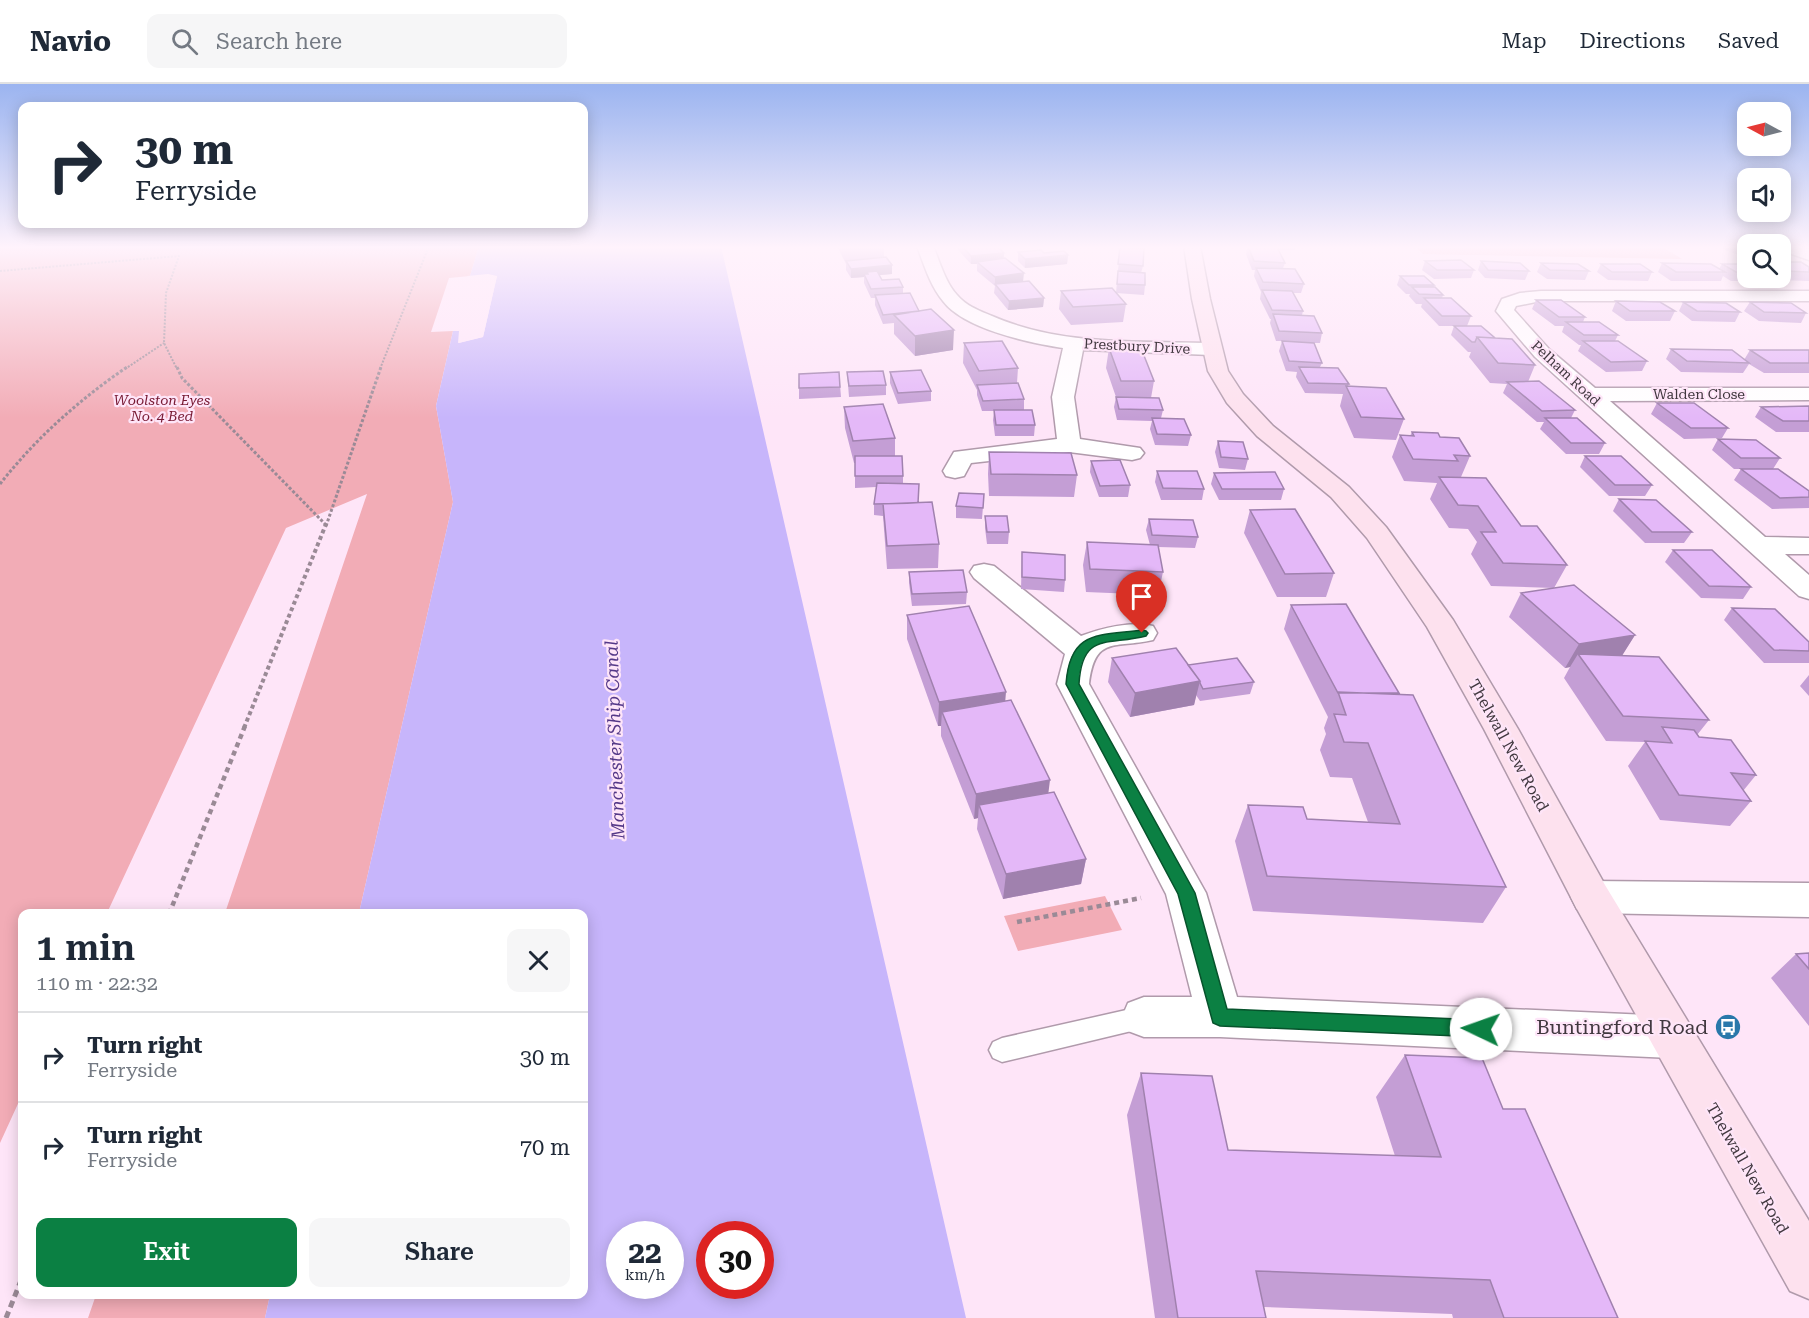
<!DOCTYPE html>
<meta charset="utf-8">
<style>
body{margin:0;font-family:"Roboto Serif",serif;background:#f6f6f7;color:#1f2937;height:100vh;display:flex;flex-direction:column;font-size:22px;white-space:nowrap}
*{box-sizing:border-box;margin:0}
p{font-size:20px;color:#747a83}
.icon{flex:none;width:33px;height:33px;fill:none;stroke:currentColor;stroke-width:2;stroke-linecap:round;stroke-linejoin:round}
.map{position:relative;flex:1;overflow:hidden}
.side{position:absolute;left:18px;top:825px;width:570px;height:390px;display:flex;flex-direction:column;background:#fff;border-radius:12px;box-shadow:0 3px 15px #0003}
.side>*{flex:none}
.banner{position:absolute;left:18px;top:18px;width:570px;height:126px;border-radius:12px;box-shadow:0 3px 15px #0003;background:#fff;color:#1f2937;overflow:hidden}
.needle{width:39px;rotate:277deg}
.tools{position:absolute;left:1737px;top:18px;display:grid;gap:12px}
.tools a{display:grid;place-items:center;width:54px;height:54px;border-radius:12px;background:#fff;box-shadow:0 3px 15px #0003;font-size:30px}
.speed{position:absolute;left:606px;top:1137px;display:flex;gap:12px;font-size:30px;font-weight:700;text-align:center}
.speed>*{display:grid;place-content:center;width:78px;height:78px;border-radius:50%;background:#fff;box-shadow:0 3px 15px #0003;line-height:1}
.speed small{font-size:15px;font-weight:400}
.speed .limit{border:9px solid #d22;background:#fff;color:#111}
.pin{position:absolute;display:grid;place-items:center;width:51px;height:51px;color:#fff;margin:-62px -26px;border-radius:50% 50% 50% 0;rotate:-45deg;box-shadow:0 0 6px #0007}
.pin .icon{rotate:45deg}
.me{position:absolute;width:66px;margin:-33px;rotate:273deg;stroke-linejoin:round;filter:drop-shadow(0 0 4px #0008)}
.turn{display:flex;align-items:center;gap:21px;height:126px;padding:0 18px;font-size:27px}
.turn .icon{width:78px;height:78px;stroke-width:2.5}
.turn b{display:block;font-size:42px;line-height:51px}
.round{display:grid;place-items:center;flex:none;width:63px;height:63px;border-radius:12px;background:#f6f6f7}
.overview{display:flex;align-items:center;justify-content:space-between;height:102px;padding:0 18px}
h1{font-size:36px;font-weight:600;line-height:45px}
.action{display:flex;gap:12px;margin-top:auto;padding:12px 18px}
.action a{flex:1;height:69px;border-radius:12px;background:#0b8043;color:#fff;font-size:24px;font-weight:600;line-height:69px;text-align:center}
.action a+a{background:#f6f6f7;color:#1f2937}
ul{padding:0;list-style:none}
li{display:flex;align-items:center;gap:18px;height:90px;padding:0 18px;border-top:2px solid #e0e1e3}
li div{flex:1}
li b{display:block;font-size:22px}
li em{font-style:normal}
header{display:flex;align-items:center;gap:36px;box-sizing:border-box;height:84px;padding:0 30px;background:#fff;border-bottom:2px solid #e0e1e3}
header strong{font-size:28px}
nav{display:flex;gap:33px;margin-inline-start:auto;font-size:21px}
.search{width:420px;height:54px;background:#f6f6f7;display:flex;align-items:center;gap:15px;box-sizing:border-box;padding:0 21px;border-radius:12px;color:#747a83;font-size:22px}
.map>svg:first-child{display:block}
</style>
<header>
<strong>Navio</strong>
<div class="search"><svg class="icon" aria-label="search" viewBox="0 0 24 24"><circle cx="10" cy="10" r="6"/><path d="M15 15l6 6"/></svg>Search here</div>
<nav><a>Map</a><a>Directions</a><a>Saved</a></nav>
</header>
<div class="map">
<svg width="1809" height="1234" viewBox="0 0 1809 1234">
<rect width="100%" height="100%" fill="#fee5f8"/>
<!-- green -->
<path fill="#f2acb6" d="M0 162H479L470 192 449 194 431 248 453 247 436 322 453 418 359 829H225L367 410 286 444 107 829 22 830V1011L0 1059Z
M1414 162H1661L1682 175 1423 170Z
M1105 812 1122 846 1018 867 1004 832Z
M96 1211V1210L270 1211 265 1234H88Z"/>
<!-- water -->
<path fill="#c7b5fb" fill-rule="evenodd" d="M479 162H721L966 1234H265L270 1211 584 1210V830L359 829 453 418 436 322 453 247H460L459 259 483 253 497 192H470ZM620 1150H670V1202H620ZM710 1150H760V1202H710Z"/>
<!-- pier -->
<path fill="#fee5f8" d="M488 190 497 192 483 253 458 259 459 247H450L452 244 462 245V255L480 251 493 194 470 195 467 192Z"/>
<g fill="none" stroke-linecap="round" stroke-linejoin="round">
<!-- lane casing -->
<g stroke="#b09aab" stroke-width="3">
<path id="lane" d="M1144 922 1153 925 1156 933 1153 941 1144 944 1002 978 993 974 989 966 993 958 1002 954Z"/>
</g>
<!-- street casing -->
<g stroke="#b09aab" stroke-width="3">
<path id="street" d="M917 162H933C940 178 945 198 957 211 966 222 980 227 992 232 1061 262 1138 257 1211 259L1218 261 1221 265 1218 269 1211 271 1083 266 1074 313 1080 355 1140 364 1144 369 1140 374 1132 376 1069 368 971 379 964 392 955 394 946 392 943 387 954 368 1057 355 1052 313 1063 264C1030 259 964 245 943 217 930 201 924 181 917 162Z
M1780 162H1799L1809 165V176L1780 166Z
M1541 207H1809V217H1541L1516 222 1514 226 1549 265 1595 304H1809V316L1610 317 1765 453 1809 454V470H1785L1809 491V515L1799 512 1535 273 1496 227 1502 215 1520 209Z
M984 480 994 482 1081 552C1102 544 1131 537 1153 542L1157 549 1153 556C1114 565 1095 551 1089 600L1206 809 1237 913 1671 932 1687 938 1694 953 1687 968 1671 974 1220 953H1144L1128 947 1122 933 1128 919 1144 913H1192L1166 810 1057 600 1065 570 974 494 970 488 974 482Z
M1591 797 1809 799V833L1591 829 1577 825 1571 813 1577 801Z"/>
</g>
<!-- secondary casing -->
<g stroke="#b09aab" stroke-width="3">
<path id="secondary" d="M1184 162H1200L1210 215 1228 287 1243 310 1273 342 1349 403 1386 443 1453 536 1518 645 1605 801 1809 1137V1215L1790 1207 1577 825 1484 645 1427 543 1367 454 1331 413 1257 352 1227 319 1208 287 1192 215Z"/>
</g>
<!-- path-far4 -->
<path stroke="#9a8a96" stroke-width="2" stroke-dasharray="2 1.5" stroke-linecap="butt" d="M0 187 179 172 166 209 164 259 177 285
M125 285 164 259
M380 285 429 162"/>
<!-- path-far3 -->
<path stroke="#9a8a96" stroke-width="3" stroke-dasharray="3 2" stroke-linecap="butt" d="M177 283 182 294 326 441
M0 400C36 354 79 316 127 283
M326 442 381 283"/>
<!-- path-far2 -->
<path stroke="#9a8a96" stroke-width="4" stroke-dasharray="4 3" stroke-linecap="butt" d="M244 644 326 440"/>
<!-- path-far1 -->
<path stroke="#9a8a96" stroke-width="4.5" stroke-dasharray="5 4" stroke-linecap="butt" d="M169 830 245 642
M1017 838 1141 814"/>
<!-- path -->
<path stroke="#9a8a96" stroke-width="5" stroke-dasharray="7 4.5" stroke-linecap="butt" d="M6 1234 22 1194"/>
<!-- lane -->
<use href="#lane" fill="#fff" fill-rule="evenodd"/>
<!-- street -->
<use href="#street" fill="#fff" fill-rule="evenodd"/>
<!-- secondary -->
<use href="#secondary" fill="#fde1ee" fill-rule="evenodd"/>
</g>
<!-- wall -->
<path fill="#c49ed5" d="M838 162H884V174L892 181V190L879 191 882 196 903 203V209L953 266 915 272 894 250V239L883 240 875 221V214H871L864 199V193L851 194 846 186V180L838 164Z
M958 162H997L1004 169V175L1023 198 1044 214 1043 223 1008 226 994 209 995 202 977 187V180H971L958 166Z
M1118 162H1140L1143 182 1141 189 1145 201 1144 211 1116 209 1126 220 1123 238 1071 241 1059 225 1061 207 1116 209 1120 165H1118Z
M1248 162H1296L1295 166H1279L1285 179 1283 184 1304 200 1301 209H1293L1303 227 1302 231 1322 249 1320 259H1314L1322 279 1320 283 1349 300 1348 302 1404 335 1396 356 1354 354 1340 322 1343 310 1305 309 1296 293 1297 288 1286 287 1279 267 1282 257H1284H1276L1270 239 1271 235H1270L1260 215 1261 208 1254 192 1255 186H1252L1246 170Z
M1716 162H1748V174H1746Z
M1018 168 1068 171 1067 180 1025 184 1018 177Z
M1425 177 1474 186 1471 194 1434 195 1422 186Z
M1481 177 1529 187 1525 196 1485 194 1478 186Z
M1780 178 1809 183V197L1780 196 1776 194H1780Z
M1541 179 1589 187 1585 196 1547 195 1537 188Z
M1662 179 1719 185 1722 180H1748V194H1771L1769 197H1731L1723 192 1721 197H1671L1658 188Z
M1601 180 1652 188 1648 197 1608 196 1597 188Z
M1400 192 1434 201V203L1443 211 1442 214 1471 232 1467 242 1495 254 1535 281 1528 298 1575 326 1571 334 1605 359 1599 370H1566L1540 345 1544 338H1537L1503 309 1507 300 1490 299 1469 273 1471 268H1468L1451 251 1454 242H1439L1421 223 1422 220H1416L1409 212 1410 210H1406L1397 201Z
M1536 216 1585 233 1583 238 1618 251 1615 257 1647 277 1642 287 1606 288 1578 267 1581 261H1579L1562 248 1564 242H1555L1532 225Z
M1616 217 1675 227 1670 237H1626L1612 227Z
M1683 218 1740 228 1735 238 1692 237 1679 227Z
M1750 218 1806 229 1801 239 1759 237 1744 227Z
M964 259 1018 284 1017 299 1024 315V326L1035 341 1034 352H995L993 336 994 327H982L977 311V306L963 279Z
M1109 264 1154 297 1151 314 1163 326 1161 334 1191 351 1188 362 1155 361 1150 345 1152 337 1117 336 1114 323 1116 313 1106 284Z
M1671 265 1744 276 1750 266H1809V289H1764L1749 280 1743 289 1681 288 1666 275Z
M839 288 841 313 799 315V304Z
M847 288 886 301V311L849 313Z
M890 288 931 307V317L898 320 890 299Z
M1657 319 1728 344 1722 354 1684 355 1651 330Z
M1809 322V348H1776L1755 333 1761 323Z
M844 323 895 354V372L903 392V400L919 419 939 460 938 484 887 485 883 432 874 431V420L876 403 855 404V379H854L845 344Z
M1412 348 1440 353 1470 372 1461 393 1521 442 1567 481 1554 504 1491 502 1471 470 1477 458 1468 445 1449 444 1430 415 1437 399 1404 397 1392 373 1400 351 1410 352Z
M1718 355 1780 374 1773 385 1809 407V424L1772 425 1734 396 1741 385H1759H1734L1712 366Z
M1218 357 1248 375 1245 386 1219 384 1215 368Z
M989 368 1077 391 1074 413 989 412 988 390Z
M1585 372 1652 401 1645 412H1609L1580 383Z
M1091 377 1130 401 1128 413H1099L1090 388Z
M1157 387 1204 405 1202 416H1161L1155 398Z
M1214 389 1284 405 1281 416H1219L1211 400Z
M984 410 982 435 956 434V422Z
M1619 415 1692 448 1684 459H1645L1613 427Z
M1250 426 1334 489 1326 513H1277L1244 449Z
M985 432 1009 448 1008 460H987L985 444Z
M1149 435 1198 453 1195 464 1158 463 1163 488 1158 511 1086 508 1083 481 1087 458 1150 461 1146 446Z
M1673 466 1751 503 1743 515 1701 514 1665 478Z
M1022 468 1065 496 1064 508 1021 505Z
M909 488 967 508 966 520 912 522 909 499Z
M1521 509 1635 551 1622 571 1709 636 1697 651 1699 653 1756 691 1743 707 1751 717 1730 742 1660 736 1628 682 1645 658 1606 657 1564 594 1570 583 1565 584 1509 533Z
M1291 521 1399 609 1398 611 1506 803 1483 839 1253 827 1235 757 1248 721 1307 735 1368 738 1352 694 1330 693 1320 666 1326 650 1324 644 1328 633 1284 545Z
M1732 524 1809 567V579H1764L1724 536Z
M907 531 1006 617 1048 709 1086 775 1081 800 1003 815 977 745 978 734 974 735 941 652V642H938L907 555Z
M1112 574 1188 581 1254 598 1250 610 1200 617 1196 611 1194 621 1130 633 1108 598Z
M1809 591V612L1800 602Z
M1809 869V942L1771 894 1796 870Z
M1405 971 1503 1025 1618 1234H1453L1452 1230 1264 1223 1266 1234H1155L1127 1031 1141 989 1228 1066 1395 1072 1376 1013Z"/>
<!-- shaded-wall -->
<path fill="#a081ae" d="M1004 169 1003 178H977V180H971V172Z
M1068 171 1067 180 1025 184V175Z
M892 181V190L868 192 867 188V192L864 190V193L851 194V185Z
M1024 189 1023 198 995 200V202V193Z
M1044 214 1043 223 1008 226 1009 217Z
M954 246 953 266 915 272V252Z
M1635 551 1620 575 1578 570 1570 583 1565 584 1579 560Z
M1200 597 1194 621 1130 633 1135 609Z
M1006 608 1004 632 942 628 941 642H938L939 618Z
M1050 696 1047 720 979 721 978 734 974 735 976 710Z
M1086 775 1081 800 1003 815 1006 790Z"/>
<!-- building -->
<path fill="#e4b8f8" stroke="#a081ae" stroke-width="1.5" d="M962 162H997L1004 169 971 172Z
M1248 162 1277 163 1285 179 1254 177Z
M1120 163 1144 164 1143 182 1118 180Z
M1041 166 1044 169 1064 167 1068 171 1025 175 1018 168Z
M886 173 892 181 851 185 846 177Z
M1005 174 1024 189 995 193 977 178Z
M1461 176 1474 186H1437L1425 177Z
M1481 177 1520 179 1529 187 1488 186Z
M1780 178H1801L1809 183V188L1785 187 1780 184Z
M1541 179 1578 180 1589 187 1550 186Z
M1662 179 1711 180 1725 188H1676Z
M1601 180H1640L1652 188H1612Z
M1722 180H1748V188H1736Z
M1256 184 1295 185 1304 200 1263 198Z
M877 187 882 196 899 195 903 203 871 205 864 190H868L867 188Z
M1118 187 1145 189V201L1117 200Z
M1400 192H1424L1434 201H1409Z
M1029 197 1044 214 1009 217 995 200Z
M1412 203H1435L1443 211 1419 210Z
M1112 204 1126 220 1073 223 1061 207Z
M1262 206 1292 207 1303 227 1272 226Z
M910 209 919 227 883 231 875 211Z
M1424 214H1451L1471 232H1442Z
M1536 216H1561L1585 233H1559Z
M1616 217 1660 218 1675 227H1630Z
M1683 218 1726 219 1740 228 1697 227Z
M1750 218 1791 219 1806 229 1764 228Z
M931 225 954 246 915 252 894 231Z
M1273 230 1314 232 1322 249 1279 247Z
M1566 238H1599L1618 251H1584Z
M1454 242H1481L1495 254 1477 253 1475 258H1472Z
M1477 253 1512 255 1535 281 1498 279Z
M1002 257 1018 284 979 287 964 259Z
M1282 257 1314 259 1322 279 1289 277Z
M1583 257H1618L1647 277 1611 278Z
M1109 264H1141L1154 297H1121Z
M1671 265 1732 266 1749 279 1687 277Z
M1750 266H1809V279H1770Z
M1299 283 1338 284 1349 300 1308 299Z
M921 286 931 307 898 309 890 288Z
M883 287 886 301 849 302 847 288Z
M839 288 840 303 799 304V290Z
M1539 297 1575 326 1542 327 1507 298Z
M1018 299 1024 315 983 317 977 301Z
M1346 302 1386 304 1404 335 1361 333Z
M1116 313 1159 314 1163 326 1119 325Z
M1657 319H1694L1728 344H1691Z
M883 320 895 354 853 357 844 323Z
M1809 322V337H1783L1761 323Z
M994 326H1032L1035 341H996Z
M1152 334 1184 335 1191 351 1157 350Z
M1545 334H1577L1605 359H1571Z
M1412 348 1438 349 1440 353 1459 354 1470 372 1454 371 1458 377 1413 375 1400 351 1414 352Z
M1718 355 1756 356 1780 374H1741Z
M1218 357 1243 358 1248 375 1221 373Z
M989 368 1071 369 1077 391 991 390Z
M855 372H902L903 392H855Z
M1585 372H1621L1652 401H1615Z
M1120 376 1130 401 1100 402 1091 377Z
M1741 385H1778L1809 407V413L1780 414Z
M1157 387H1197L1204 405 1163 404Z
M1275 388 1284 405H1222L1214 389Z
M1439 393 1486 394 1521 442H1537L1567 481 1503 479 1481 448H1496L1478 422 1458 421Z
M877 399 919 400 918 419 874 420Z
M959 409 984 410 983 424 956 422Z
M1619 415 1656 416 1692 448H1652Z
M932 418 939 460 887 462 883 420Z
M1295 425 1334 489 1285 490 1250 426Z
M985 432H1007L1009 448H987Z
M1149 435 1193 436 1198 453 1152 451Z
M1087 458 1158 461 1163 488 1090 485Z
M1673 466H1712L1751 503 1709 502Z
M1022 468 1065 471V496L1022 493Z
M963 486 967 508 912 510 909 488Z
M1574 501 1635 551 1579 560 1521 509Z
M1346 520 1399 609H1338L1291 521Z
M969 522 1006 608 939 618 907 531Z
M1732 524 1775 525 1809 558V567L1774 566Z
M1176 564 1200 597 1135 609 1112 574Z
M1578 570 1659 573 1709 636 1623 632Z
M1237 574 1254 598 1203 605 1200 599V597L1188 581Z
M1338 608 1413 611 1506 803 1267 792 1248 721 1303 723 1307 735 1400 740 1368 659 1344 658 1334 630 1346 631Z
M1011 616 1050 696 976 710 942 628Z
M1662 643 1694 646 1699 653 1731 656 1756 691 1731 689 1751 717 1679 711 1645 657 1672 659Z
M1054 708 1086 775 1006 790 979 721Z
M1809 869V885L1796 870Z
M1405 971 1482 974 1503 1025H1525L1618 1234H1504L1490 1196 1256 1187 1266 1234H1178L1141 989 1212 992 1228 1066 1441 1073Z"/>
<!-- sky -->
<linearGradient id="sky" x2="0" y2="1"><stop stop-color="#9bb4f0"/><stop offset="0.49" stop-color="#fff3fc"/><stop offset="1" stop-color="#fff3fc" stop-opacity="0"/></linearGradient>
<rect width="1809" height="334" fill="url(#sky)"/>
<!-- route -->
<path fill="#0b8043" stroke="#07532c" stroke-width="1.5" d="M1142 546 1146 547 1148 549 1146 552C1107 562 1082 548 1079 600L1195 809 1227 925 1481 936 1487 939 1490 945 1487 951 1481 953 1220 942 1213 939 1178 810 1066 600C1070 546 1098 552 1142 546Z"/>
<!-- icons -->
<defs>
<g id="bus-disc" transform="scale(1.35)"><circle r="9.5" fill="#2978aa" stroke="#fee5f8"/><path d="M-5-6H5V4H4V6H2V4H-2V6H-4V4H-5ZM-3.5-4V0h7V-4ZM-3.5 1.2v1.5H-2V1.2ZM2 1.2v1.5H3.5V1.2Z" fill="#fff"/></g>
</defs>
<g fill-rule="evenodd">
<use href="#bus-disc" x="1728" y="943"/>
</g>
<g text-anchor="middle" stroke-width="4.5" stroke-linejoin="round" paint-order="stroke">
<!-- far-street labels -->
<g font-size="14" fill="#41383f" stroke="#fee5f8">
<text transform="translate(1137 262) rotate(3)" y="5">Prestbury Drive</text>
<text transform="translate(1566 289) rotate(43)" y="5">Pelham Road</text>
<text x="1699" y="315">Walden Close</text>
</g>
<!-- far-park labels -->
<g font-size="14" font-style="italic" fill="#781933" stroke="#fee5f8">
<text x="162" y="321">Woolston Eyes<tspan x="162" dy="16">No. 4 Bed</tspan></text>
</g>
<!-- street labels -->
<g font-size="16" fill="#41383f" stroke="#fee5f8">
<text transform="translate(1509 661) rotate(61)" y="6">Thelwall New Road</text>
<text transform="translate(1748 1084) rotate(60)" y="6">Thelwall New Road</text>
</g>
<!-- water labels -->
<g font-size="18" font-style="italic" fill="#543888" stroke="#fee5f8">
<text transform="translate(615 656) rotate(-92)" y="6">Manchester Ship Canal</text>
</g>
<!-- near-poi labels -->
<g font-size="20" fill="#41383f" stroke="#fee5f8" text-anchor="end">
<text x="1708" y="950">Buntingford Road</text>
</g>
</g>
</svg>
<div class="tools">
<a><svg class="needle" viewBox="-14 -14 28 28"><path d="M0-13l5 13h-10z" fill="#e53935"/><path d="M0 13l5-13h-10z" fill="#747a83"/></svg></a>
<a><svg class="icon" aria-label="sound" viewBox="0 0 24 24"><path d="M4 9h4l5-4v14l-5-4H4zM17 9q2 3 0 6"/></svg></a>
<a><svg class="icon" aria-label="search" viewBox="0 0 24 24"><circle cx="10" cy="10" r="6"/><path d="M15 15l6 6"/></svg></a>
</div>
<div class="speed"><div>22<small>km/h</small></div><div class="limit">30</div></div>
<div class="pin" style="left:1142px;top:549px;background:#d93025"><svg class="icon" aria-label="arrive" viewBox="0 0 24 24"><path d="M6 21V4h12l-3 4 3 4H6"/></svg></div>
<svg class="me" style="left:1481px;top:945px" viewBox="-20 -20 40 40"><circle r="19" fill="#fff"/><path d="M0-13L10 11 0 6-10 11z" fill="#0b8043"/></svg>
<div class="banner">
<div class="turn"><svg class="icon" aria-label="right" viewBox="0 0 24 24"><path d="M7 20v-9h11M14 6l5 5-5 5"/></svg><div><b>30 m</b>Ferryside</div></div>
</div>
<section class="side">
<div class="overview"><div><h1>1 min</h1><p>110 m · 22:32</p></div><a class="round"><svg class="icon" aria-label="close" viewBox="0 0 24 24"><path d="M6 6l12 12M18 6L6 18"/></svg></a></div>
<ul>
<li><svg class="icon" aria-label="right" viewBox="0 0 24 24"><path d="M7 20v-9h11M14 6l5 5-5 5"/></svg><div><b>Turn right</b><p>Ferryside</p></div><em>30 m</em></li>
<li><svg class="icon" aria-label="right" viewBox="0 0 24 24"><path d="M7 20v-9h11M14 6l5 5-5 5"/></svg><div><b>Turn right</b><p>Ferryside</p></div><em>70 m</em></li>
</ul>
<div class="action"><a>Exit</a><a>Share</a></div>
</section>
</div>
